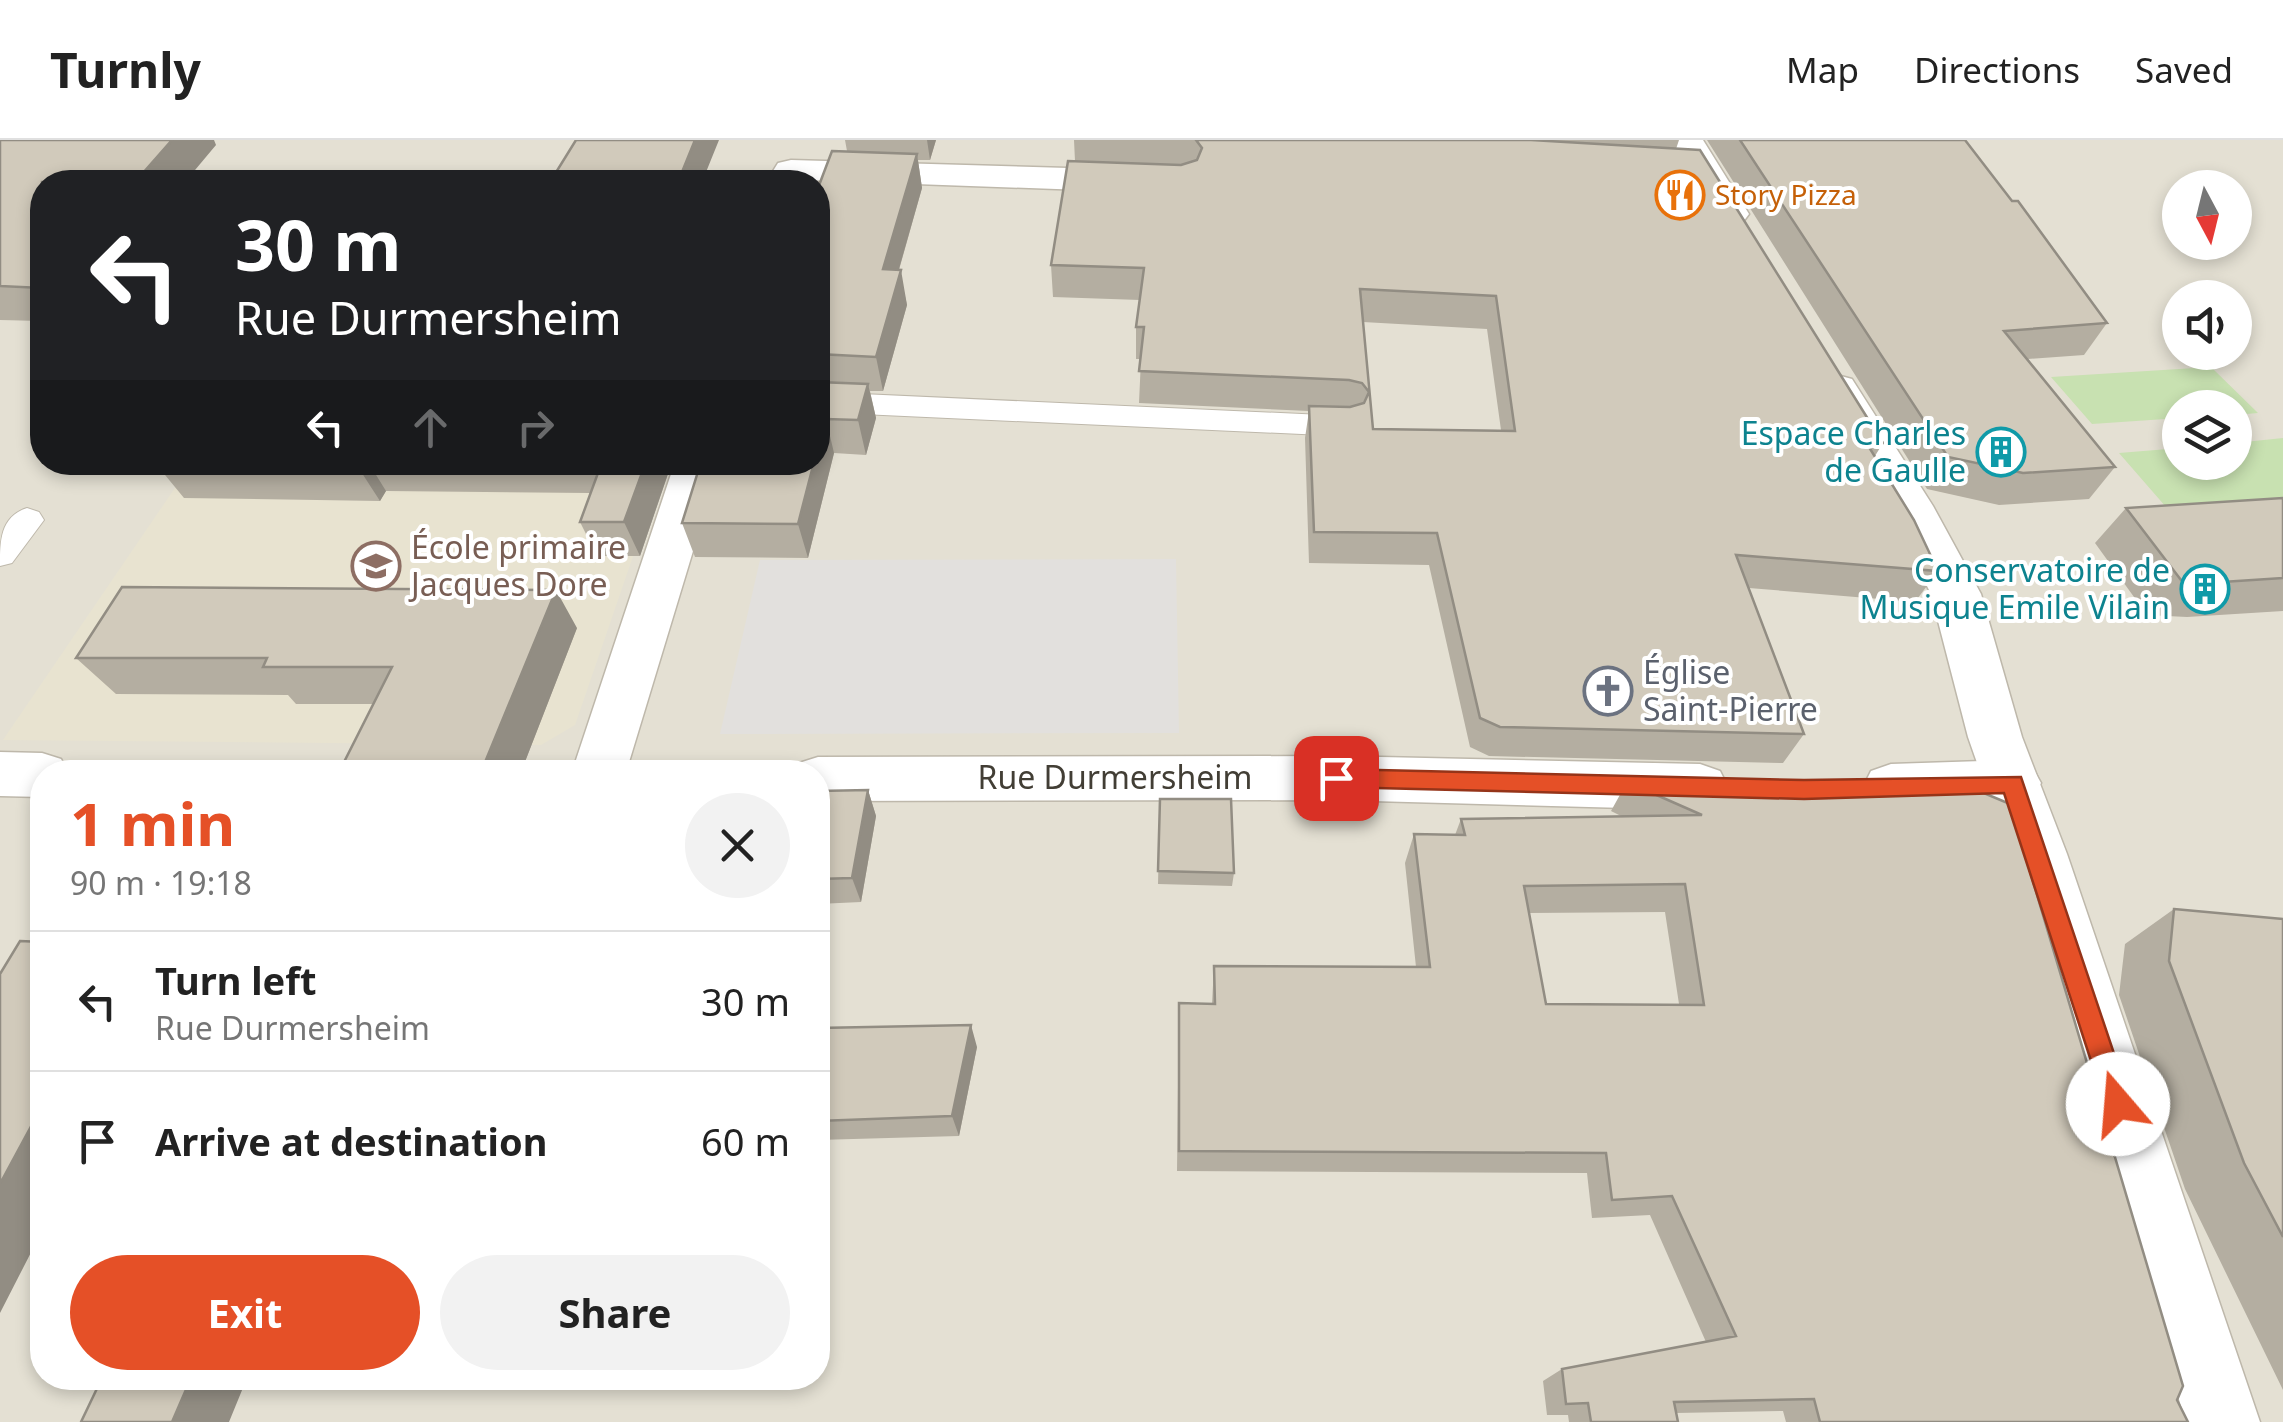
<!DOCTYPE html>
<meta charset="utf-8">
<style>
body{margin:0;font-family:"Noto Sans",sans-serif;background:#f2f2f2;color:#222;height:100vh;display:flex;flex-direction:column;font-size:38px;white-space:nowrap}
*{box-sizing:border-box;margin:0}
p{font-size:32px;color:#767676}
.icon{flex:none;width:55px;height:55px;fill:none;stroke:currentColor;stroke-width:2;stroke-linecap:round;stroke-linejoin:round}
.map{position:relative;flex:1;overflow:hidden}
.sheet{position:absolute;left:30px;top:620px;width:800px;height:630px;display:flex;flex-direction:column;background:#fff;border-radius:40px;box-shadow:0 5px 15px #0003}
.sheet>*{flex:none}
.top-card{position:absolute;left:30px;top:30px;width:800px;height:305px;border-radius:40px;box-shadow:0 5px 15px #0003;background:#202124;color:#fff;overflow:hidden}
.needle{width:65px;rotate:173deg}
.controls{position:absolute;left:2162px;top:30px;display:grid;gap:20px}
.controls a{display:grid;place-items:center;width:90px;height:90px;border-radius:50%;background:#fff;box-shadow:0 5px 15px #0003;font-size:50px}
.pin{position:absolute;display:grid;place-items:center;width:85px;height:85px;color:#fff;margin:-42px;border-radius:20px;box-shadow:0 5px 15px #0006}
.me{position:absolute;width:110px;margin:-55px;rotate:342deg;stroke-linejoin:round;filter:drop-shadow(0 0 8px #0008)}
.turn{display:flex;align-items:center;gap:35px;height:210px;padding:0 40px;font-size:45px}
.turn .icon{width:130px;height:130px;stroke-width:2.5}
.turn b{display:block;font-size:70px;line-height:85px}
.lanes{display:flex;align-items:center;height:95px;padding:0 40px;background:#0003;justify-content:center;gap:50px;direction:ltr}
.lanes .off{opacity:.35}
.round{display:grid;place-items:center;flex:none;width:105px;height:105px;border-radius:52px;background:#f2f2f2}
.summary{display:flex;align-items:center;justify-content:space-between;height:170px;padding:0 40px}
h1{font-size:60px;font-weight:700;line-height:75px;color:#e55027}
.action{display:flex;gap:20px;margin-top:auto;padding:20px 40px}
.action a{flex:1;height:115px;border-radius:60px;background:#e55027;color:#fff;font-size:40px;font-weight:700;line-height:115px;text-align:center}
.action a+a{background:#f2f2f2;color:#222}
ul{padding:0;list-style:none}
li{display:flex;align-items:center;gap:30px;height:140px;padding:0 40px;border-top:2px solid #e0e0e0}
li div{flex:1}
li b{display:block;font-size:38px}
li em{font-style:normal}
header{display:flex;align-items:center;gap:60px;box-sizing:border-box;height:140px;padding:0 50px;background:#fff;border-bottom:2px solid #e0e0e0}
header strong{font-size:48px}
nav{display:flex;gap:55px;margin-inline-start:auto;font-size:35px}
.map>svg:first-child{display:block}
</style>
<header>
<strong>Turnly</strong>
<nav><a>Map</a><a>Directions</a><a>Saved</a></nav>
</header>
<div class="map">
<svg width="2283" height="1282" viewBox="0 0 2283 1282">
<rect width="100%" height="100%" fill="#f0eee5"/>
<!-- residential -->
<path fill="#e4e0d3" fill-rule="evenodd" d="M0 0H2283V1282H0ZM42 42H818V322H42ZM2180 48H2235V102H2180ZM2180 158H2235V212H2180ZM2180 268H2235V322H2180ZM42 632H818V1238H42Z"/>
<!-- education -->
<path fill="#e8e3d0" d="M192 323H665L575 585 541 605 3 600Z"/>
<!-- green -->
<path fill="#c8e1b1" d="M2211 227 2258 273 2235 275V268H2180V278L2092 284 2051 237Z
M2283 298V357L2166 367 2119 313 2180 308V322H2235V303Z"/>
<!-- parking -->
<path fill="#e2e0dd" d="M1176 419 1179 593 720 594 760 420Z"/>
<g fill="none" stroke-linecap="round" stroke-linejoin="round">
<!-- service casing -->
<g stroke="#beb8ab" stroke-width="2">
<path id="service" d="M818 252 1344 276 1355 279 1360 286 1355 293 1344 296 818 272Z
M27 368 39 372 44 380 12 423 0 426C0 401 0 377 27 368Z"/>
</g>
<!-- minor casing -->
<g stroke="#beb8ab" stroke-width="3">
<path id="minor" d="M791 20 1137 30 1150 33 1155 41 1150 49 1137 52 778 39 773 31 778 23Z
M675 322H720L626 632H572Z
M0 612 42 613 61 619 68 632H42V657L0 656Z
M1336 616 1700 624 1720 631 1728 647 1720 663 1700 670 1336 660 818 661V632H794L799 623 818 617Z
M2013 620 2032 627 2041 643 2032 659C1995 672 1909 676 1871 663L1863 647 1871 631 1891 624Z"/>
</g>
<!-- tertiary casing -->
<g stroke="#beb8ab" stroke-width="3">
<path id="tertiary" d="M1667 0H1703L1749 74 1743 82 1730 85 1717 82Z
M1837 235 1852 239 1933 366 1981 454 2022 597 2067 714 2260 1282H2186L2009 714 1968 597 1931 454 1893 378 1816 249 1822 239Z"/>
</g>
<!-- service -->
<use href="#service" fill="#fff" fill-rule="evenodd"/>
<!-- minor -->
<use href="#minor" fill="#fff" fill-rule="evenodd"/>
<!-- tertiary -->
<use href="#tertiary" fill="#fff" fill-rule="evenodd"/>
</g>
<!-- wall -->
<path fill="#b4aea1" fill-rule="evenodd" d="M0 0 216 5 42 42V181L0 180Z
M845 0H936L930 20H918L922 48 899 130 907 165 883 251H870L876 278 866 315 834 313 808 418 695 417 682 383 818 322V48L847 11Z
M1074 0H1679L1676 9 1883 303 1875 316 1938 431 1915 462 1749 448 1804 594 1783 623 1489 616 1470 607 1429 425 1309 423 1305 298 1309 271 1139 263 1141 219H1136V187L1140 160 1053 157 1051 125 1075 21ZM1363 182 1487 189 1501 290 1373 289Z
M1707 0H1965L2107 183 2084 215 2028 219 2115 327 2089 359 1999 365 1927 349Z
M157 322H672L640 416H597L580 382 590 353 386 351 380 361 184 358 156 324Z
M2283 358V471L2187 477 2147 475 2095 403 2126 368Z
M577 488 521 632H339L374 564H296L288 555 116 554 76 518Z
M1627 642 1827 647 2177 1260 2188 1282H1786L1783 1271 1676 1273 1678 1282H1569L1568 1275H1547L1543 1241 1562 1229 1706 1202 1650 1075 1592 1078 1587 1033 1177 1031 1179 863 1212 864 1214 826 1416 827 1405 723 1414 694 1455 695 1461 679 1621 676 1611 671ZM1665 772 1679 864H1546L1529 773Z
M868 650 876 676 861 762 818 764V651Z
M1160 659 1234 733 1232 746 1158 744Z
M2174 769 2283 779V1250L2185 1049 2119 855 2125 804Z
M818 888 977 907 959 996 818 1000Z"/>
<!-- shaded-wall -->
<path fill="#928d83" d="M172 0H214L216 5 185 42H135Z
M695 0H719L702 42H678Z
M927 0H936L930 20Z
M917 14 922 48 889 164 883 129Z
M901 130 907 165 883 251 876 217Z
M868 244 876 278 866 315 858 280Z
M826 279 834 313 808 418 798 384 814 322H818V311Z
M360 322H368L386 351 380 361 358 327Z
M646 322H672L640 416 624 382Z
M556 450 577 488 521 632H481Z
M868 650 876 676 861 762 852 738Z
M971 885 977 907 959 996 952 976Z
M42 966V1091L0 1173V1044Z
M191 1238H247L229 1282H172Z"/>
<!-- building -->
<path fill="#d1cabb" stroke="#928d83" stroke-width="2.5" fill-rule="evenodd" d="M0 0H172L135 42H42V148L0 146Z
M576 0H695L678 42H550Z
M1196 0H1531L1700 10 1883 303 1864 299 1914 380 1938 431 1736 415 1804 594 1500 587 1480 578 1437 393 1314 392 1309 266 1350 267 1364 263 1369 252 1362 243 1349 240 1139 231 1144 187H1136L1144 128 1051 125 1068 21 1181 25 1197 20 1202 8ZM1360 149 1496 156 1515 291 1373 289Z
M1740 0H1965L2012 61H2018L2107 183 2004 191 2115 327 2023 333 1948 317Z
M832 11 917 14 883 129 901 130 876 217 818 214V48Z
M818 242 868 244 858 280 826 279 818 311Z
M157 322H360L358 327 156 324Z
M602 322H646L624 382H580Z
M701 322H814L798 384 682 383Z
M2283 358V438L2222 442 2181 440 2126 368Z
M122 447 556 450 481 632H339L392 527H263L267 518H76Z
M1627 642 1827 647 1960 643 2010 664 2183 1246 2177 1260 2188 1282H1820L1814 1259 1674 1262 1678 1282H1591L1588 1263 1566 1264 1562 1229 1736 1196 1672 1056 1612 1060 1606 1013 1179 1011V863L1215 864 1214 826 1430 827 1414 694 1465 695 1461 679 1702 675ZM1685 744 1704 865 1546 864 1524 746Z
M868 650 852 738 818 739V651Z
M1160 659H1231L1234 733 1158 731Z
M2174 769 2283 779V1097L2244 1023 2169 821Z
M20 801 42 802V966L0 1044V834Z
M971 885 952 976 818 981V888Z
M102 1238H191L172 1282H81Z"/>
<!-- route -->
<path fill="#e55027" stroke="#953419" stroke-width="2.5" d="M1336 629 1804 640 2021 637 2131 964 2128 973 2118 977 2108 973 2105 964 2004 653 1804 659 1336 647 1325 638Z"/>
<!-- icons -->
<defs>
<g id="restaurant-ring" transform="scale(2.5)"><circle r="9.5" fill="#fff" stroke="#e8710a" stroke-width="1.5"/><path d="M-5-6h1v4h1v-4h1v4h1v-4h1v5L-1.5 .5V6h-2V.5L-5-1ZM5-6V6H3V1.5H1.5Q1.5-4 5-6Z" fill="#e8710a"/></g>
<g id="building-ring" transform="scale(2.5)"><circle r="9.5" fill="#fff" stroke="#0f9aa8" stroke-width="1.5"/><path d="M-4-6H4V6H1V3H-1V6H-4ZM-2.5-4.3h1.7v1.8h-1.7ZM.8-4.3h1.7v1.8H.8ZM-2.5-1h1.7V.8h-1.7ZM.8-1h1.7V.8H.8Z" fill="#0f9aa8"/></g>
<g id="school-ring" transform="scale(2.5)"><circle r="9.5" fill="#fff" stroke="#8d6e63" stroke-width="1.5"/><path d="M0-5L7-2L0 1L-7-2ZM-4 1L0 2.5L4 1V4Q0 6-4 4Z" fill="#8d6e63"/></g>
<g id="church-ring" transform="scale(2.5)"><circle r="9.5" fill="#fff" stroke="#6b7280" stroke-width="1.5"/><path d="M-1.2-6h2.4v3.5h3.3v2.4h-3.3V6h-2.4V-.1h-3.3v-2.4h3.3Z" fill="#6b7280"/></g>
</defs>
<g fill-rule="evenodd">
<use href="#restaurant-ring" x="1680" y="55"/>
<use href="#building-ring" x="2001" y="312"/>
<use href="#school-ring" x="376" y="426"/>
<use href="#building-ring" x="2205" y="449"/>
<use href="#church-ring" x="1608" y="551"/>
</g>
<g text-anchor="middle" stroke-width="8" stroke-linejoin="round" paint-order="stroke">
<!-- far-food labels -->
<g font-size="28" fill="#c56008" stroke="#fff" text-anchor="start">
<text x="1715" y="65">Story Pizza</text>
</g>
<!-- culture labels -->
<g font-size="32" fill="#0d838f" stroke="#fff" text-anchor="end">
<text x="1966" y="305">Espace Charles<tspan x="1966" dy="37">de Gaulle</tspan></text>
<text x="2170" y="442">Conservatoire de<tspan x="2170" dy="37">Musique Emile Vilain</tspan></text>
</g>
<!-- education labels -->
<g font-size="32" fill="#785e54" stroke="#fff" text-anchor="start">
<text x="411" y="419">École primaire<tspan x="411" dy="37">Jacques Dore</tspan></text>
</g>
<!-- worship labels -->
<g font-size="32" fill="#5b616d" stroke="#fff" text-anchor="start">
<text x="1643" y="544">Église<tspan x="1643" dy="37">Saint-Pierre</tspan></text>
</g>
<!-- street labels -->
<g font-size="32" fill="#423e35" stroke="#fff">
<text x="1115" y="649">Rue Durmersheim</text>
</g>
</g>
</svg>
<div class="controls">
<a><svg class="needle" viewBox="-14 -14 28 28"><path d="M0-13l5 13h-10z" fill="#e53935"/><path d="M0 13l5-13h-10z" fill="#767676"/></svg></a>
<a><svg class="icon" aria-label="sound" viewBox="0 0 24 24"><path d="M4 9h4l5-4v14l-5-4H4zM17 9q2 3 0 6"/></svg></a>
<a><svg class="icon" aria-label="layers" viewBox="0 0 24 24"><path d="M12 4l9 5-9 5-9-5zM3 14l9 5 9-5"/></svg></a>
</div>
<div class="pin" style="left:1336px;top:638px;background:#d93025"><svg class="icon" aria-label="arrive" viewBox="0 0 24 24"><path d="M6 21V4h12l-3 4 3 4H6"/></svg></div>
<svg class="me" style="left:2118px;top:964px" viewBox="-20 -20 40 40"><circle r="19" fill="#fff"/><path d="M0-13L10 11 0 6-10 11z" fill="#e55027"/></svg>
<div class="top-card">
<div class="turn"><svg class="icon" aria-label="left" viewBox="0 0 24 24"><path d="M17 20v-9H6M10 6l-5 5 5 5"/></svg><div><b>30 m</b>Rue Durmersheim</div></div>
<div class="lanes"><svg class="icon" aria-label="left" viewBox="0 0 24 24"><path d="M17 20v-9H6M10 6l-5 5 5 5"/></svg><svg class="icon off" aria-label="ahead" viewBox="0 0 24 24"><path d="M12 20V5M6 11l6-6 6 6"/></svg><svg class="icon off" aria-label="right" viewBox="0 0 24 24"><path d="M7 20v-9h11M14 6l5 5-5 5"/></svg></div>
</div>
<section class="sheet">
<div class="summary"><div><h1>1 min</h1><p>90 m · 19:18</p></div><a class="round"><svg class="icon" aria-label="close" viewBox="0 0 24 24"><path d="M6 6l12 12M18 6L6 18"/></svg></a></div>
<ul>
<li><svg class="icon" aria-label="left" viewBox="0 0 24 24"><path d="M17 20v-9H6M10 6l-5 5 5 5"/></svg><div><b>Turn left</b><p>Rue Durmersheim</p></div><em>30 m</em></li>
<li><svg class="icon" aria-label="arrive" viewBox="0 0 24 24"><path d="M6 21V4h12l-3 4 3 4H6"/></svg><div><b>Arrive at destination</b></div><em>60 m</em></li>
</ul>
<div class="action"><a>Exit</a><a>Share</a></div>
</section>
</div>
